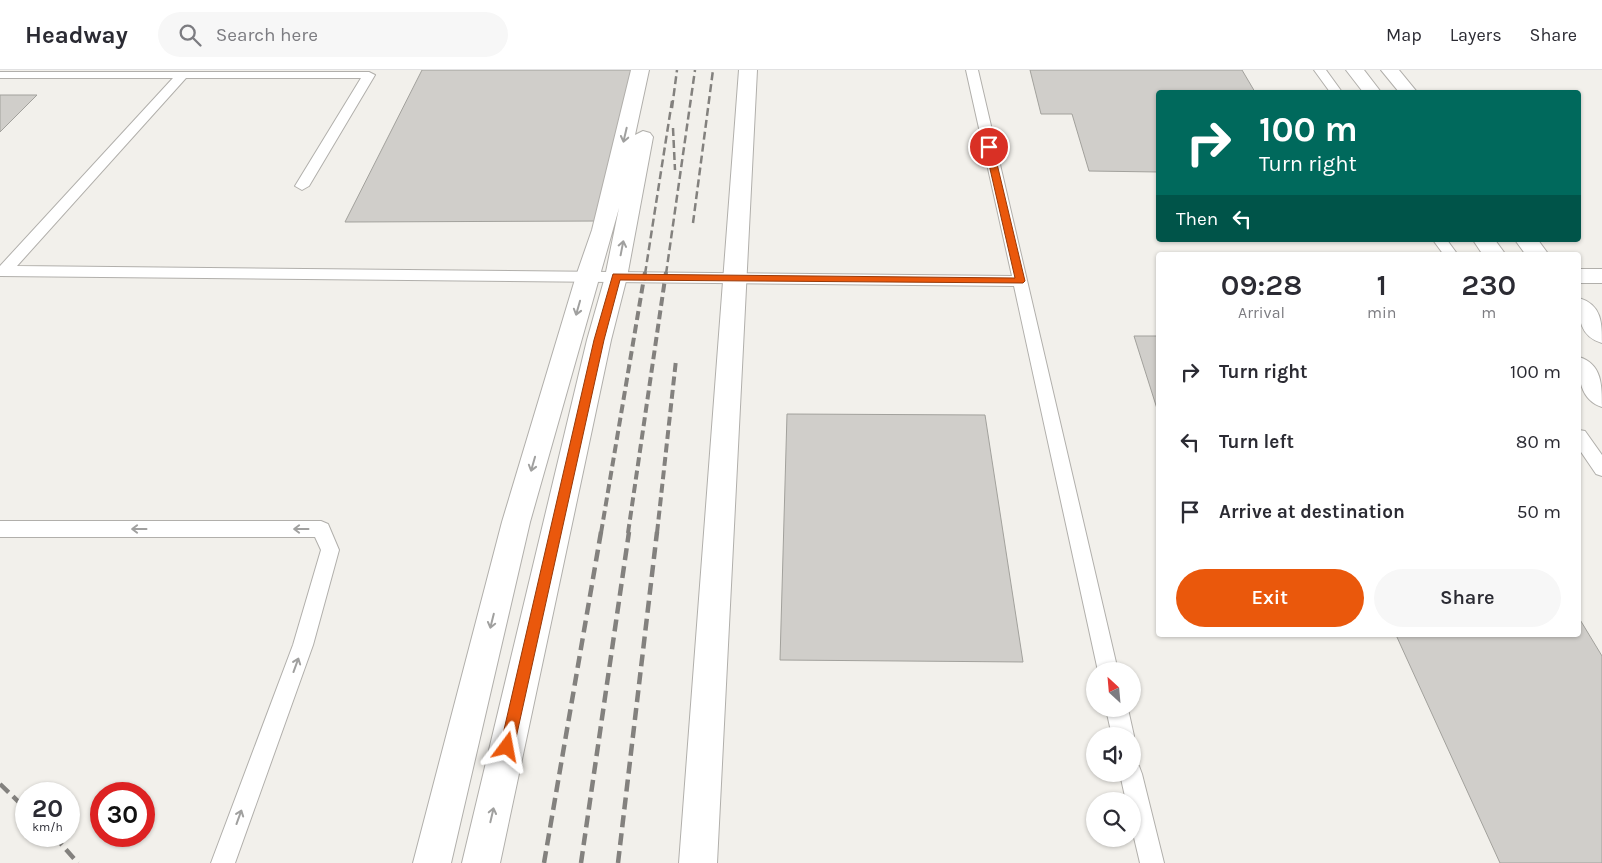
<!DOCTYPE html>
<style>
body{margin:0;font-family:Karla,sans-serif;background:#f7f7f7;color:#2b2b33;height:100vh;display:flex;flex-direction:column;font-size:19px;white-space:nowrap}
*{box-sizing:border-box;margin:0}
p{font-size:16px;color:#7c7c81}
.icon{flex:none;width:28px;height:28px;fill:none;stroke:currentColor;stroke-width:2;stroke-linecap:round;stroke-linejoin:round}
.map{position:relative;flex:1;overflow:hidden}
.sheet{position:absolute;left:1156px;top:182px;width:425px;height:385px;display:flex;flex-direction:column;background:#fff;border-radius:5px;box-shadow:0 1px 4px #0004}
.sheet>*{flex:none}
.top-card{position:absolute;left:1156px;top:20px;width:425px;height:152px;border-radius:5px;box-shadow:0 1px 4px #0004;background:#00695c;color:#fff;overflow:hidden}
.needle{width:32px;rotate:334deg}
.tools{position:absolute;left:1086px;top:592px;display:grid;gap:10px}
.tools a{display:grid;place-items:center;width:55px;height:55px;border-radius:50%;background:#fff;box-shadow:0 1px 4px #0004;font-size:25px}
.speed{position:absolute;left:15px;top:712px;display:flex;gap:10px;font-size:25px;font-weight:700;text-align:center}
.speed>*{display:grid;place-content:center;width:65px;height:65px;border-radius:50%;background:#fff;box-shadow:0 1px 4px #0004;line-height:1}
.speed small{font-size:12px;font-weight:400}
.speed .limit{border:8px solid #d22;background:#fff;color:#111}
.pin{position:absolute;display:grid;place-items:center;width:42px;height:42px;color:#fff;margin:-21px;border:2px solid #fff;border-radius:50%;box-shadow:0 1px 5px #0007}
.me{position:absolute;width:55px;margin:-28px;rotate:13deg;stroke-linejoin:round;filter:drop-shadow(0 0 4px #0008)}
.turn{display:flex;align-items:center;gap:18px;height:105px;padding:0 20px;font-size:22px}
.turn .icon{width:65px;height:65px;stroke-width:2.5}
.turn b{display:block;font-size:35px;line-height:42px}
.then{display:flex;align-items:center;height:48px;padding:0 20px;background:#0003;gap:10px;font-size:19px}
.eta{display:flex;justify-content:space-evenly;align-items:center;height:85px;text-align:center}
.eta b{font-size:30px;font-weight:600;line-height:35px}
.primary-button{display:flex;gap:10px;margin-top:auto;padding:10px 20px}
.primary-button a{flex:1;height:58px;border-radius:30px;background:#ea580c;color:#fff;font-size:20px;font-weight:600;line-height:58px;text-align:center}
.primary-button a+a{background:#f7f7f7;color:#2b2b33}
ul{padding:0;list-style:none}
li{display:flex;align-items:center;gap:15px;height:70px;padding:0 20px}
li div{flex:1}
li b{display:block;font-size:19px}
li em{font-style:normal}
header{display:flex;align-items:center;gap:30px;box-sizing:border-box;height:70px;padding:0 25px;background:#fff;border-bottom:1px solid #e1e1e2}
header strong{font-size:24px}
nav{display:flex;gap:28px;margin-inline-start:auto;font-size:18px}
.search{width:350px;height:45px;background:#f7f7f7;display:flex;align-items:center;gap:12px;box-sizing:border-box;padding:0 18px;border-radius:28px;color:#7c7c81;font-size:19px}
.map>svg:first-child{display:block}
</style>
<header>
<strong>Headway</strong>
<div class="search"><svg class="icon" aria-label="search" viewBox="0 0 24 24"><circle cx="10" cy="10" r="6"/><path d="M15 15l6 6"/></svg>Search here</div>
<nav><a>Map</a><a>Layers</a><a>Share</a></nav>
</header>
<div class="map">
<svg width="1602" height="793" viewBox="0 0 1602 793">
<rect width="100%" height="100%" fill="#f2f0eb"/>
<!-- building -->
<path fill="#d0ceca" stroke="#a2a19c" d="M422 0H635L601 151 345 152Z
M1030 0H1242L1255 22H1159V102L1089 101 1072 44H1041Z
M0 25H37L0 62Z
M1134 266H1159V345Z
M787 344 985 345 1023 592 780 590Z
M1579 548 1602 586V793H1500L1396 565H1579Z"/>
<g fill="none" stroke-linecap="round" stroke-linejoin="round">
<!-- service casing -->
<g stroke="#b1afab" stroke-width="2">
<path id="service" d="M966 0H978L1118 601H1098L1014 216 0 206V196L173 8H0V2H369L375 5 309 116 302 120 295 116 361 8H186L17 196 1012 206Z
M1314 0H1326L1342 22H1330Z
M1433 170H1447L1458 185H1444Z
M1579 360 1585 361 1602 385V406L1596 404 1579 379Z
M0 451H321L328 454 339 480 313 575 235 793H211L293 575 321 480 315 467H0Z
M1106 639H1128L1134 666 1132 669V666H1112Z
M1132 693 1139 696 1142 704 1164 793H1140L1132 759V731H1126L1120 704H1132Z"/>
</g>
<!-- minor casing -->
<g stroke="#b1afab" stroke-width="2">
<path id="minor" d="M631 0H649L635 65 643 61 650 63 653 67 627 207 611 270 500 793H462L587 270 605 207 619 138 530 452 451 793H413L502 452 576 206 592 160Z
M739 0H757L717 793H679Z
M1579 199H1602V213H1579Z"/>
</g>
<!-- tertiary casing -->
<g stroke="#b1afab" stroke-width="2">
<path id="tertiary" d="M1346 0H1364L1381 22H1363Z
M1381 0H1399L1417 22H1399Z
M1473 170H1495L1506 185H1483Z
M1515 170H1538L1549 185H1526Z
M1579 228C1602 235 1602 253 1602 273 1580 267 1578 248 1579 228Z
M1579 287C1602 294 1602 315 1602 337 1580 330 1578 307 1579 287Z"/>
</g>
<!-- service -->
<use href="#service" fill="#fff" fill-rule="evenodd"/>
<!-- minor -->
<use href="#minor" fill="#fff" fill-rule="evenodd"/>
<!-- tertiary -->
<use href="#tertiary" fill="#fff" fill-rule="evenodd"/>
<!-- rail-far2 -->
<path stroke="#83817e" stroke-width="2.5" stroke-dasharray="8 4" stroke-linecap="butt" d="M672 38 677 0
M673 58 675 100
M693 153 713 0
M645 204 672 31
M666 204 695 0"/>
<!-- rail-far1 -->
<path stroke="#83817e" stroke-width="4" stroke-dasharray="9 4.5" stroke-linecap="butt" d="M601 463 645 202
M628 463 666 202
M657 463 676 290"/>
<!-- rail -->
<path stroke="#83817e" stroke-width="4.5" stroke-dasharray="12 6" stroke-linecap="butt" d="M0 714 26 739
M54 766 78 793
M544 793 601 462
M581 793 629 462
M618 793 657 462"/>
</g>
<!-- one-way arrows -->
<defs><path id="oneway-shaft" d="M-6 0H5M1.5-3L5.5 0L1.5 3" fill="none" stroke-width="1.6" stroke-linecap="round" stroke-linejoin="round" transform="scale(1.25)"/></defs>
<g stroke="#a0a09f">
<use href="#oneway-shaft" transform="translate(625 65) rotate(103)"/>
<use href="#oneway-shaft" transform="translate(622 178) rotate(-79)"/>
<use href="#oneway-shaft" transform="translate(578 238) rotate(106)"/>
<use href="#oneway-shaft" transform="translate(533 394) rotate(106)"/>
<use href="#oneway-shaft" transform="translate(139 459) rotate(-180)"/>
<use href="#oneway-shaft" transform="translate(301 459) rotate(-180)"/>
<use href="#oneway-shaft" transform="translate(492 551) rotate(104)"/>
<use href="#oneway-shaft" transform="translate(296 595) rotate(-70)"/>
<use href="#oneway-shaft" transform="translate(492 745) rotate(-77)"/>
<use href="#oneway-shaft" transform="translate(239 747) rotate(-70)"/>
</g>
<!-- route -->
<path fill="#ea580c" stroke="#983908" d="M989 74 993 77 1025 211 1023 213 620 210 604 270 514 677 512 682 507 684 502 682 500 677 594 270 613 204 1015 208 985 77Z"/>
</svg>
<div class="tools">
<a><svg class="needle" viewBox="-14 -14 28 28"><path d="M0-13l5 13h-10z" fill="#e53935"/><path d="M0 13l5-13h-10z" fill="#7c7c81"/></svg></a>
<a><svg class="icon" aria-label="sound" viewBox="0 0 24 24"><path d="M4 9h4l5-4v14l-5-4H4zM17 9q2 3 0 6"/></svg></a>
<a><svg class="icon" aria-label="search" viewBox="0 0 24 24"><circle cx="10" cy="10" r="6"/><path d="M15 15l6 6"/></svg></a>
</div>
<div class="speed"><div>20<small>km/h</small></div><div class="limit">30</div></div>
<div class="pin" style="left:989px;top:77px;background:#d93025"><svg class="icon" aria-label="arrive" viewBox="0 0 24 24"><path d="M6 21V4h12l-3 4 3 4H6"/></svg></div>
<svg class="me" style="left:507px;top:677px" viewBox="-20 -20 40 40"><path d="M0-17L14 15 0 8-14 15z" fill="#ea580c" stroke="#fff" stroke-width="4"/></svg>
<div class="top-card">
<div class="turn"><svg class="icon" aria-label="right" viewBox="0 0 24 24"><path d="M7 20v-9h11M14 6l5 5-5 5"/></svg><div><b>100 m</b>Turn right</div></div>
<div class="then">Then<svg class="icon" aria-label="left" viewBox="0 0 24 24"><path d="M17 20v-9H6M10 6l-5 5 5 5"/></svg></div>
</div>
<section class="sheet">
<div class="eta">
<div><b>09:28</b><p>Arrival</p></div>
<div><b>1</b><p>min</p></div>
<div><b>230</b><p>m</p></div>
</div>
<ul>
<li><svg class="icon" aria-label="right" viewBox="0 0 24 24"><path d="M7 20v-9h11M14 6l5 5-5 5"/></svg><div><b>Turn right</b></div><em>100 m</em></li>
<li><svg class="icon" aria-label="left" viewBox="0 0 24 24"><path d="M17 20v-9H6M10 6l-5 5 5 5"/></svg><div><b>Turn left</b></div><em>80 m</em></li>
<li><svg class="icon" aria-label="arrive" viewBox="0 0 24 24"><path d="M6 21V4h12l-3 4 3 4H6"/></svg><div><b>Arrive at destination</b></div><em>50 m</em></li>
</ul>
<div class="primary-button"><a>Exit</a><a>Share</a></div>
</section>
</div>
